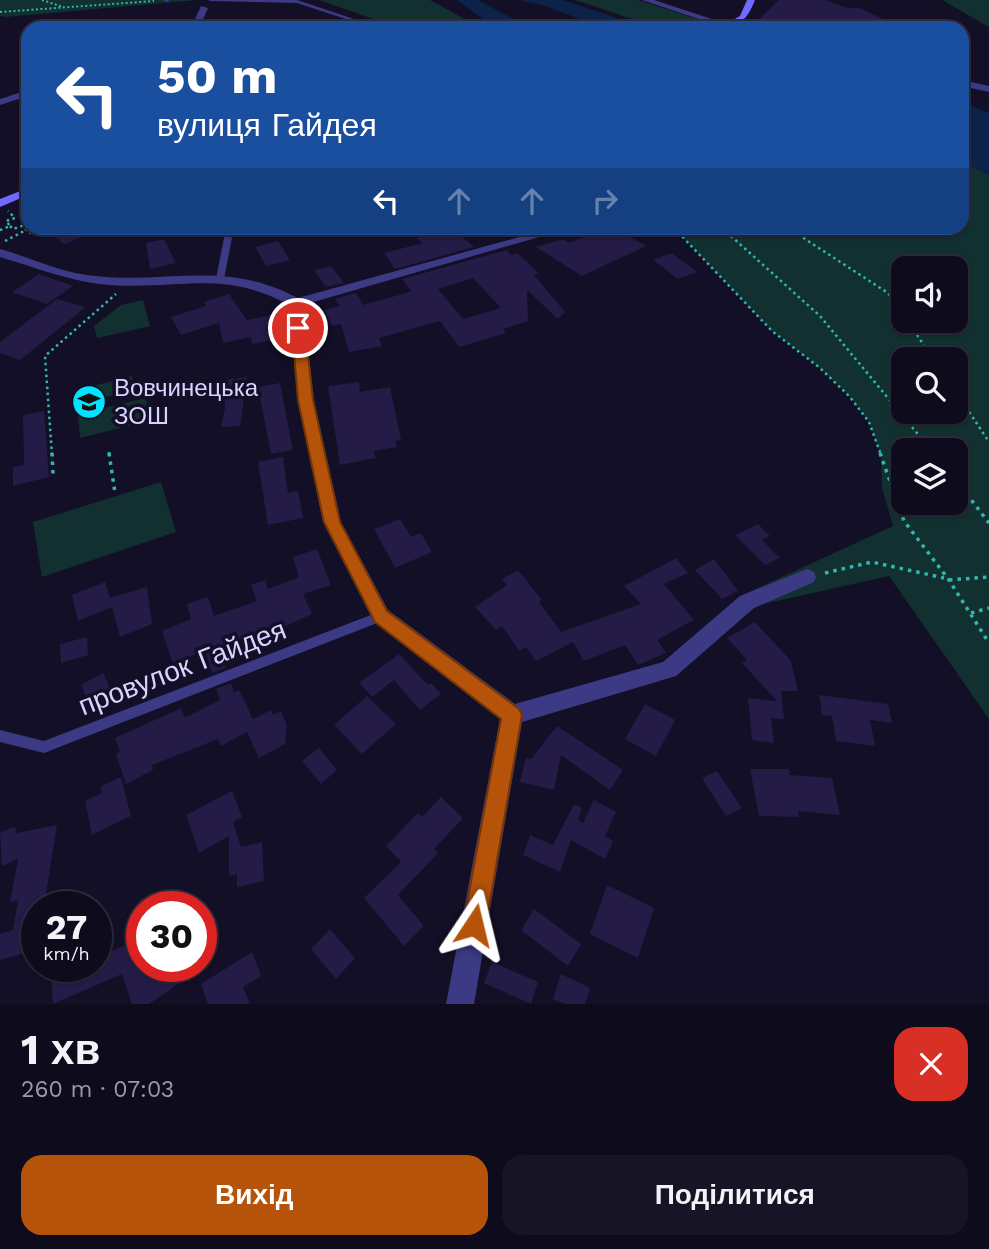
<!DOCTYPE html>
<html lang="uk">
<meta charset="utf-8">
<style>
body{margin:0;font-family:"Work Sans",sans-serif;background:#171425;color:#f1f3f6;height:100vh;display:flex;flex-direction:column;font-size:26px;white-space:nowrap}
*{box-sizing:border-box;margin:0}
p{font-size:23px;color:#9b9ba3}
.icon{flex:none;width:38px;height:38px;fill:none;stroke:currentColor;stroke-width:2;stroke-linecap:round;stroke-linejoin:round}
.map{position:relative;height:1004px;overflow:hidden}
.side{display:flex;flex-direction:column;background:#0e0b1c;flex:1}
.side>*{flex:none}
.banner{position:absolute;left:21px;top:21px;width:948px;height:214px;border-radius:21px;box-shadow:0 2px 5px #0004,0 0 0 2px #2e2b3b;background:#1a4fa0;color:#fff;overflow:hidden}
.fabs{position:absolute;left:891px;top:256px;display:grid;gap:14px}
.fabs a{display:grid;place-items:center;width:77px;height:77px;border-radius:14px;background:#0e0b1c;box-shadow:0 2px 5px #0004,0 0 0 2px #2e2b3b;font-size:35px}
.speed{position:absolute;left:21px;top:891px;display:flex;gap:14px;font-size:35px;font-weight:700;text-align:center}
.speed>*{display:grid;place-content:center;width:91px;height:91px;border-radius:50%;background:#0e0b1c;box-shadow:0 2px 5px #0004,0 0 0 2px #2e2b3b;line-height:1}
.speed small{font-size:18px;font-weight:400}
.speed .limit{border:10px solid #d22;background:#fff;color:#111}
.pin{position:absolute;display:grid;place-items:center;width:60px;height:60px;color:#fff;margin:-30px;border:4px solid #fff;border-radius:50%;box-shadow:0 2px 7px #0007}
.me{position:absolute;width:77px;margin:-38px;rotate:10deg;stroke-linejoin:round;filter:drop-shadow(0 0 5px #0008)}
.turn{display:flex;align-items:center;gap:24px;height:147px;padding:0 21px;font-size:32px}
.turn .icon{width:91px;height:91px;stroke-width:2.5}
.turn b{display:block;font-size:49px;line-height:60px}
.lanes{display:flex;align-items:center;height:66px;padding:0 21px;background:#0003;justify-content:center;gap:35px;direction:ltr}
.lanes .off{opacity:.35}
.round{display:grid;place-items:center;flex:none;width:74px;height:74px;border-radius:21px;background:#171425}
.summary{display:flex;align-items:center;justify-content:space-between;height:119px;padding:0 21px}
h1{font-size:42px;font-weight:700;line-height:52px}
.button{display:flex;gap:14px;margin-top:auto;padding:14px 21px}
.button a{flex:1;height:80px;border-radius:21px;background:#b45309;color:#fff;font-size:28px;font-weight:700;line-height:80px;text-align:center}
.button a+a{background:#171425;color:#f1f3f6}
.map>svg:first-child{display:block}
</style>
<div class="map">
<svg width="989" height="1004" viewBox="0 0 989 1004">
<rect width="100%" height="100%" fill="#130f26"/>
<!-- green -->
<path fill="#12302f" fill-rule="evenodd" d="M0 0H197L6 17 0 16Z
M319 0H430L481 28H399Z
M574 0H638L720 26C670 40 621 13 574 0Z
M942 0H989V27Z
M963 161 989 175V719L889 576 750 607 749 592 893 526 882 488 881 455 869 422 850 397 820 368 772 331 674 228H962ZM903 268H956V320H903ZM903 359H956V411H903ZM903 450H956V502H903Z
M143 300 150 326 97 338 94 326 121 305Z
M132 376 135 390 86 402 85 388Z
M146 398 149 421 80 438 78 414Z
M161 482 176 532 42 577 33 522Z"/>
<!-- water -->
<path fill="#0c2248" d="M457 0H478L512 18 552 28H495Z
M519 0H563L647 28H604L545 6Z
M963 103 989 113V175L963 161Z"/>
<!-- building -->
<path fill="#241b47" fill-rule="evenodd" d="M779 0H825L848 8H859L903 28H766L759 19Z
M40 228H102L65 244Z
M422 228H452L474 247 395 269 384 253 423 243 416 238 428 234Z
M605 228H638L627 235 646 246 582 276 536 247 563 239 569 243Z
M164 239 176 263 150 269 146 243Z
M278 241 290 260 266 266 255 247Z
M507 250 511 255 517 253 539 273 534 275 565 312 558 319 527 290 528 321 503 329 506 333 459 347 440 321 379 338 382 346 349 352 341 324 332 326 324 310 340 306 335 299 352 294 356 293 363 305 406 293 411 291 402 279ZM473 278 501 308 463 319 438 289Z
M672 253 697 272 678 279 653 260Z
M331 266 344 283 326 287 314 270Z
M39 274 73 286 47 304 12 292Z
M229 294 247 320 273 315 280 339 252 344 251 337 223 343 219 323 181 335 171 317 206 306 204 302Z
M57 299 86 307 20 360 0 353V342Z
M247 377 240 426 221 427 225 408V380Z
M359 382 360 392 390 387 401 440 395 441 397 447 374 451 376 458 340 465 328 386Z
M280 383 293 450 271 454 258 387Z
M44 411 49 477 13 486V467L24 465 23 415Z
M283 457 288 493 298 491 303 518 268 525 258 462Z
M400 519 411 537 421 533 432 552 395 568 374 529Z
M758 524 770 536 762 540 780 558 765 565 735 535Z
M317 549 331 585 303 594 312 614 249 643 252 654 224 663 226 668 212 673 205 650 173 664 162 631 191 619 187 604 208 597 214 616 257 601 251 585 265 580 268 589 299 577 293 557Z
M676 558 688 573 664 584 694 620 657 640 666 653 638 665 625 645 584 661 573 642 536 661 526 647 519 651 502 626 496 630 475 607 507 585 502 579 518 570 542 600 539 602 561 632 641 604 624 586Z
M714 559 738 591 722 599 695 570Z
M105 582 110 598 147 587 152 624 120 637 112 607 78 621 72 595Z
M755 622 791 661 798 691H781L784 719 771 718 774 743 752 740 748 698 777 701 742 663 747 660 727 638Z
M87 637 88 655 61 663 60 644Z
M399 654 428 685 431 683 441 694 420 710 394 680 372 697 359 683Z
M103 673 117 702 94 715 81 685Z
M231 683 234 693 239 690 253 719 271 710 273 715 281 711 287 725 285 744 259 758 247 732 221 746 218 739 152 765 153 770 126 784 116 754 120 752 115 738 181 708 185 718 220 700 216 689Z
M819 695 888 704 892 723 870 720 875 746 836 741 832 716 822 715Z
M367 696 396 724 362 754 334 725Z
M645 704 675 720 656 756 625 739Z
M557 726 623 770 610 790 561 755 554 790 520 782 526 758 531 759Z
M319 748 337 770 321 784 302 761Z
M750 769H789L790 775 832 778 840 815 798 811 799 817 759 816Z
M717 771 742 808 726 816 702 778Z
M121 777 131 816 92 835 85 801 102 793 100 787Z
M232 791 242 817 233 822 241 847 262 842 264 881 237 887V874L229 876V836L199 853 186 815Z
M441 797 463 818 434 849 438 853 398 895 424 926 404 946 364 898 401 862 386 846 418 813 422 817Z
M594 800 616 812 605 836 613 841 605 859 571 840 560 872 523 855 530 835 553 845 574 804 582 808 578 820 583 823Z
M57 825 44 906H37L35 950 0 960V934L13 930 18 900 10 902 18 859 2 866 0 832 15 827 16 833Z
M607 885 654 908 638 958 590 934Z
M534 909 581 944 568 966 521 930Z
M330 929 355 958 336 979 311 949Z
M133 942 134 954 142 949V966H175L181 982 149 1004H132L122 974 53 1004 51 978 79 966H96V958Z
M252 952 261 976 243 987 250 1004H208L201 984Z
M492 962 538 982 531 1004 484 983Z
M561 974 590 988 585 1004H564L553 999Z"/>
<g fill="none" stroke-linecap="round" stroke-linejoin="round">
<!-- path-far2 -->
<path stroke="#2fb8b0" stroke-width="2" stroke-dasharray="2 2.5" stroke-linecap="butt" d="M42 0 63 7
M0 12 154 1"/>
<!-- path-far1 -->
<path stroke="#2fb8b0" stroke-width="2.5" stroke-dasharray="2.5 3.5" stroke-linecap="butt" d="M10 226 13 229 22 226 30 233 45 228
M674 228 772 331 820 368 850 397 869 422 881 455
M722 228 820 316 931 450
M788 228 888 293 903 314
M0 230 10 226 6 221 15 218 8 211
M5 241 26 230
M907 320 933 359
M956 392 989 442
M109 452V455
M52 455 45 356 116 294"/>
<!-- path -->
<path stroke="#2fb8b0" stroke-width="3.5" stroke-dasharray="3.5 5" stroke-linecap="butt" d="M52 453 53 474
M109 453 115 493
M880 453 904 521 949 580 989 643
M956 480 989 523
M825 573 872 562 944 578
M949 580 989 577
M971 613 989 608"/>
<!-- lane -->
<path fill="#3d3a85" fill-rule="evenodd" d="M163 0H169V1L167 2Z
M208 0H297L381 28H373L297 3 210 1Z
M220 228H227L232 238 224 279 220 281 216 279 224 238Z
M381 611 385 612 387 616 385 620 44 753 0 742V730L44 741Z"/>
<!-- street -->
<path fill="#3d3a85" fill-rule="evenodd" d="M642 0H654L733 26 726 28Z
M201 6 208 8 199 28H191Z
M740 17 759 26 760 28H749L737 22Z
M962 80 989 86V92L962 86Z
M28 90V96L0 105V99Z
M552 228H570L303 305 314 400 341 522 388 610 515 704 663 662 740 596 807 569 814 572 816 577 814 582 754 608 676 676 522 722 474 1004H446L500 719 374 622 323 522 298 400 289 305C224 269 178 290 110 285 71 282 37 268 0 257V249C29 257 57 271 87 275 164 286 223 258 298 298Z"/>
<!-- secondary -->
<path fill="#6f6bff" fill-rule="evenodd" d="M747 0H755C748 18 740 28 719 28L740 16Z
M28 188V195L0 207V199Z"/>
</g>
<!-- route -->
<path fill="#b45309" stroke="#753606" stroke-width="2" d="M298 324 305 328 313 400 340 522 387 611 519 709 522 715 486 925 482 933 474 937 466 933 463 925 501 719 375 622 324 522 298 400 292 328Z"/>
<!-- icons -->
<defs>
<g id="school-disc" transform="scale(1.75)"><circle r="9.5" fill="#00e5ff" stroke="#130f26"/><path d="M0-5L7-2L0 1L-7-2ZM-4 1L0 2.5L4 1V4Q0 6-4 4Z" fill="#111"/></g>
</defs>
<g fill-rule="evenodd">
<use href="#school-disc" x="89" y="402"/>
</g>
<g text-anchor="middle" stroke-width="7" stroke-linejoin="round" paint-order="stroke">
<!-- poi labels -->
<g font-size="24" fill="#d9d4ff" stroke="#130f26" text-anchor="start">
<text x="114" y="396">Вовчинецька<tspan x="114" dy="28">ЗОШ</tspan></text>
</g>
<!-- near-street labels -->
<g font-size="28" fill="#d9d4ff" stroke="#130f26">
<text transform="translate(182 667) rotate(-21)" y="10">провулок Гайдея</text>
</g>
</g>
</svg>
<div class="fabs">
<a><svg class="icon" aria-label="sound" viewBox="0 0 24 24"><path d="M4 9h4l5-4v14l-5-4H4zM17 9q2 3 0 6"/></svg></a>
<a><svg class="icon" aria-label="search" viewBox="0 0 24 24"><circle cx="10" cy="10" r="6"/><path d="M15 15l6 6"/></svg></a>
<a><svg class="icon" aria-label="layers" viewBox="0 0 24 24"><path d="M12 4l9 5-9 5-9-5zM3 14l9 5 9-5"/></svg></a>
</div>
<div class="speed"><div>27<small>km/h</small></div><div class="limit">30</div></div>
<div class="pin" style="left:298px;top:328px;background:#d93025"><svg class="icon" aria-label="arrive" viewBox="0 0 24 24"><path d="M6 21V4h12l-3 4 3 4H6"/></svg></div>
<svg class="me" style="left:474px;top:925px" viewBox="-20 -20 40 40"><path d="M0-17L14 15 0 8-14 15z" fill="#b45309" stroke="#fff" stroke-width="4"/></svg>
<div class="banner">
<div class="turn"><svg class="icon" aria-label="left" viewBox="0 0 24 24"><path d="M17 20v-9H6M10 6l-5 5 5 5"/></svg><div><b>50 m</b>вулиця Гайдея</div></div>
<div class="lanes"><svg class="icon" aria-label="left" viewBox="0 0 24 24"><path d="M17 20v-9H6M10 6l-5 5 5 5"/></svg><svg class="icon off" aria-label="ahead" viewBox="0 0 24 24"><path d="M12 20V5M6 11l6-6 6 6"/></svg><svg class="icon off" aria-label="ahead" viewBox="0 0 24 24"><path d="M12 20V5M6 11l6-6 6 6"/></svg><svg class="icon off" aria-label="right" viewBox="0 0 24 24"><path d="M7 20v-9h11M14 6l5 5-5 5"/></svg></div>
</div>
</div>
<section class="side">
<div class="summary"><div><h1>1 хв</h1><p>260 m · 07:03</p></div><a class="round" style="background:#d93025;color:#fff"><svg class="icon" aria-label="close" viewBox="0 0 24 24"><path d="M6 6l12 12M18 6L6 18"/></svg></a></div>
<div class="button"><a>Вихід</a><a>Поділитися</a></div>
</section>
